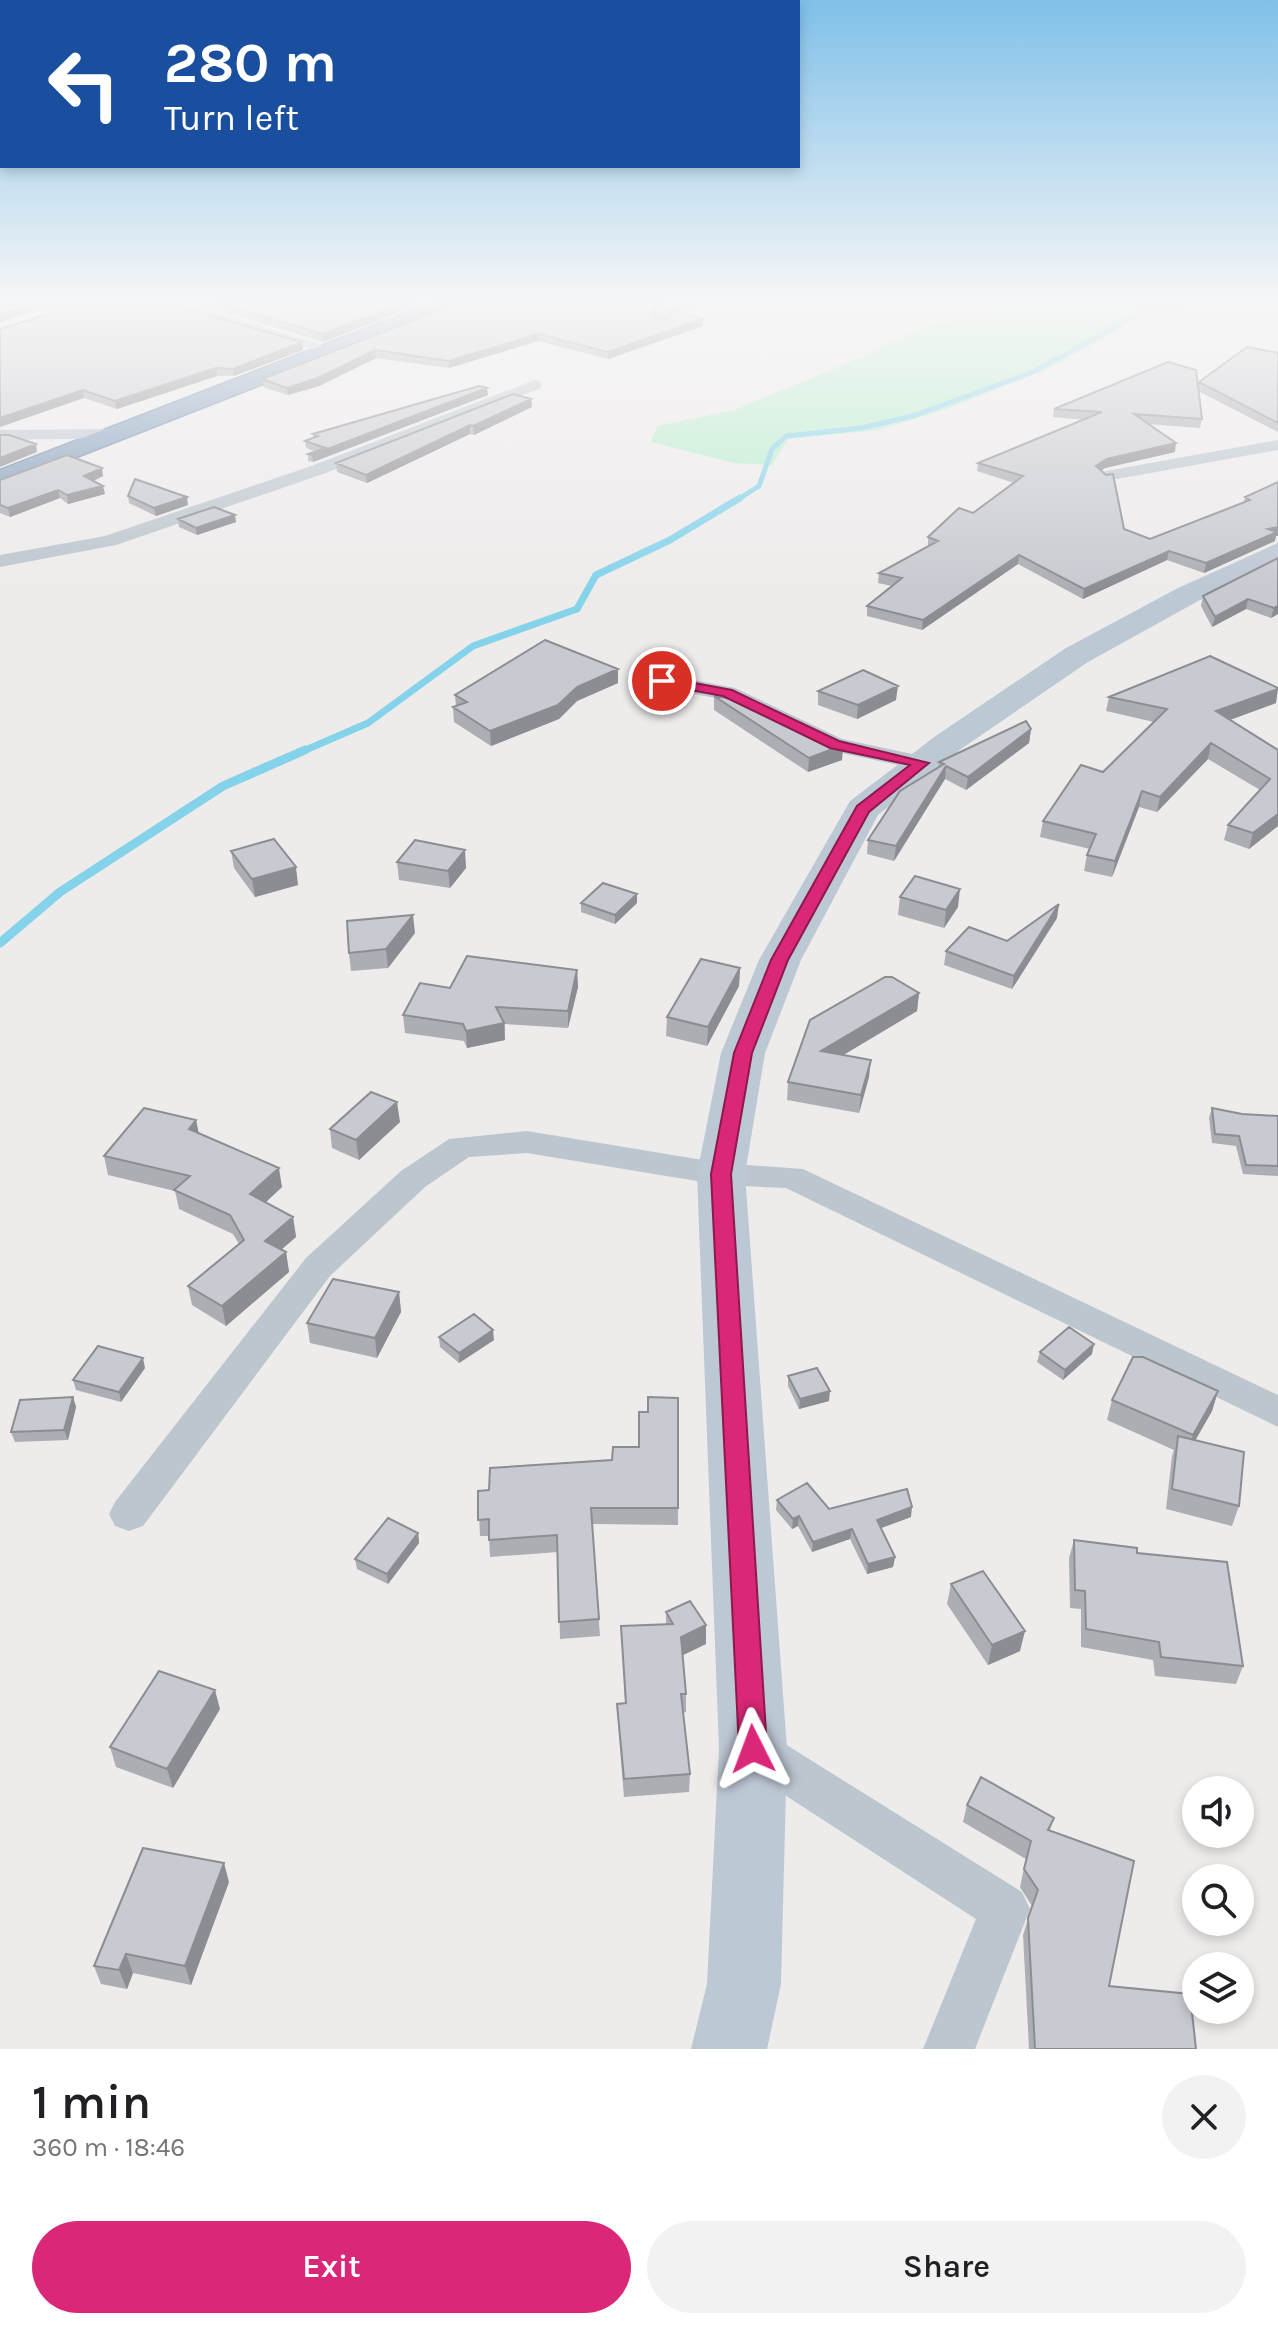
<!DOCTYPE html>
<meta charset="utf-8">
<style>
body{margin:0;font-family:Karla,sans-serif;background:#f2f2f2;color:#202124;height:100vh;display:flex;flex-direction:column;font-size:30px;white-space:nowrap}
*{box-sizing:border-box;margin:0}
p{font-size:26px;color:#757577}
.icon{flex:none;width:44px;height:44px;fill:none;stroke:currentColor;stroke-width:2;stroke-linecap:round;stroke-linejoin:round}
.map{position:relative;height:2049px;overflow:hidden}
.details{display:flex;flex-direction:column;background:#fff;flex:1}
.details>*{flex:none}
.top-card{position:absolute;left:0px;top:0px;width:800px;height:168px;box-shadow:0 4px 12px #0003;background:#1a4fa0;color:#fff;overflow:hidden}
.tools{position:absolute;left:1182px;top:1776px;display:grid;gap:16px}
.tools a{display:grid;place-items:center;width:72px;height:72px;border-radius:50%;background:#fff;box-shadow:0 4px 12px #0003;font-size:40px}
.pin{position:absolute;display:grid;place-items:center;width:68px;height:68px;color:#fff;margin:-34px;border:4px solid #fff;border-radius:50%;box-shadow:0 2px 8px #0007}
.me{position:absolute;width:88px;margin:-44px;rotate:357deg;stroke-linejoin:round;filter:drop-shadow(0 0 6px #0008)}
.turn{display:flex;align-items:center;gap:28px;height:168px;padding:0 32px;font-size:36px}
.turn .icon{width:104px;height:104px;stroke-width:2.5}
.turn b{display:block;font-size:56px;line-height:68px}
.round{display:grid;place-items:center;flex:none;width:84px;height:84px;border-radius:42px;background:#f2f2f2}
.head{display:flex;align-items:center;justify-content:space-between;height:136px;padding:0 32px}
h1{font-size:48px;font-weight:600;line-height:60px}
.cta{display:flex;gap:16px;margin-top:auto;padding:16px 32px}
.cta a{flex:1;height:92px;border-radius:48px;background:#db2777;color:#fff;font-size:32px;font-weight:600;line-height:92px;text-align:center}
.cta a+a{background:#f2f2f2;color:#202124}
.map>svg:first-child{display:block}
</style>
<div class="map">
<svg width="1278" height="2049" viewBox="0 0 1278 2049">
<rect width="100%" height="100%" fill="#eeebeb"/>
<!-- green -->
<path fill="#b8eece" d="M1157 303H1200L1167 316 1148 313 1057 365 947 409 878 430 788 439 772 465 734 463 651 442 657 426 735 410 864 356 931 323 999 312Z"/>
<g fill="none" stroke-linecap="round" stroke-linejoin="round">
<!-- stream-far2 -->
<path stroke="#84d3eb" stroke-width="5" d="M737 500 759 486 772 449 786 436 861 428 913 416 1033 372 1142 312H1158L1182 303"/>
<!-- stream-far1 -->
<path stroke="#84d3eb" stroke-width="7" d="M301 752 368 723 473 646 577 609 596 575 670 540 740 498"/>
<!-- stream -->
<path stroke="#84d3eb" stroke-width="9" d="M0 943 60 892 223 786 305 750"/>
<!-- highway casing -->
<g stroke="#6e88a7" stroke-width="3">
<path id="highway" d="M432 303H462L459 307 0 487V470Z"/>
</g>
<!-- street -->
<path fill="#bcc6ce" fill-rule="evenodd" d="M0 303H185L340 350 332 355 174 309H0Z
M677 303H698L669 316 665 324H655L658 310Z
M535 380 541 382V388L326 473 116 545 0 567V555L105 536 314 465Z
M114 429 123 434 120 438 0 440V430Z
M1278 440V450L1106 481 1097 476 1106 471Z
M662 674 735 688 842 739 931 758 934 763 922 770 827 750 721 699 654 686 651 681 654 676Z
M527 1131 721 1163 803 1169 1278 1395V1427L786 1188 721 1185 527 1153 469 1157 425 1187 330 1276 143 1526 129 1531 115 1526 109 1514 115 1502 306 1258 401 1171 449 1139Z
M753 1728 769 1734 1022 1892 1030 1909 975 2049H923L976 1919 737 1764 730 1749 737 1734Z"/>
<!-- secondary -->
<path fill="#bdc8d5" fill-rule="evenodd" d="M1278 543V563L1200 600 1088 662 961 749 878 815 801 960 765 1053 745 1174 787 1749 781 1984 767 2049H691L707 1984 719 1749 697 1174 721 1053 759 960 850 801 937 735 1066 648 1178 588Z"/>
<!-- highway -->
<use href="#highway" fill="#829dbc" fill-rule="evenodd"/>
</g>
<!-- wall -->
<path fill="#acaeb4" d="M196 303H423L323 342Z
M458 303H665L657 307 654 317 703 326 608 359 538 341 449 368 376 358 319 386 288 395 263 387 262 379Z
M0 329 302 342 303 350 234 376H217L117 409 84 398Z
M1278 353V432L1198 391 1202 419 1200 428 1148 424 1175 452 1105 468 1101 471 1124 529 1150 539 1244 502 1245 497 1278 482 1275 541 1204 573 1167 560 1083 599 1018 564 922 630 867 616V606L892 586 878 583 879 573 928 547V537L973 513 1014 483 977 471 978 463 1084 420 1053 417 1054 409 1198 387 1199 382Z
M488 395 313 462 308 461V454L316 452 306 448 305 441 314 438 313 434Z
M531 399 532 407 474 435 470 434 367 483 337 472 336 463Z
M103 476 94 481 105 494 68 504 60 498 10 517 0 513V480Z
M128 496 188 505 156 516 129 503Z
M178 519 236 522 197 535 179 527Z
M1278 558V614L1271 618 1246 609 1212 627 1201 606 1203 596Z
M618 669V683L577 701 559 719 491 746 454 722 453 707 456 706 455 695Z
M818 691 896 700 857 719 818 705Z
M714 696 843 745 842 760 808 772 714 710Z
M1109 697 1276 703 1230 720 1278 750V826L1249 849 1224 840 1228 825 1260 790 1208 759 1157 812 1139 807 1112 877 1084 871 1087 855 1090 849 1040 837 1043 821 1103 772 1154 722 1106 711Z
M1031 729 1029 743 966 790 945 779 894 861 867 854 868 840 938 768 939 762Z
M231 851 298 885 255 897 234 868Z
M397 862 466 868 450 888 399 880Z
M900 897 958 907 944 928 898 915Z
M581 903H637L615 924 581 912Z
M1057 918 1012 989 944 965 946 951 1007 941Z
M415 933 388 968 351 971 349 953Z
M740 968 739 986 707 1046 666 1036 667 1017Z
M577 970 578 987 568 1028 505 1024V1040L467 1048 464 1041 405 1033 403 1015 450 988Z
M919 993 917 1011 843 1055 869 1077 859 1113 787 1100 788 1082Z
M1212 1108 1242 1114 1278 1116V1176L1243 1174 1236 1146 1212 1143 1209 1118Z
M196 1120 198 1133 282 1187 266 1202 293 1217 296 1237 281 1250 286 1252 289 1272 226 1326 192 1305 188 1286 239 1244 233 1234 179 1209 175 1191 108 1175 104 1156Z
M400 1122 359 1160 332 1148 330 1129Z
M399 1292 401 1312 377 1358 310 1343 307 1323Z
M439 1337 494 1340 459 1363 440 1347Z
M1040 1352 1092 1354 1063 1380 1037 1362Z
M145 1368 121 1402 76 1390 73 1380Z
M788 1376 829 1401 799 1409 788 1386Z
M1218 1391 1212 1411 1195 1440 1239 1506 1232 1526 1166 1509 1172 1456 1174 1450 1107 1420 1112 1400Z
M73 1397 76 1407 68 1440 15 1442 11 1432Z
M478 1491 678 1508V1525L592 1524 600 1636 560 1639 558 1552 490 1557 489 1536H480Z
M777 1500 829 1509 911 1517 881 1528 895 1557 893 1567 867 1574 850 1539 812 1552 798 1526 792 1529 776 1510Z
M418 1533 419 1543 388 1584 357 1569 355 1559Z
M1074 1540 1137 1553 1243 1666 1236 1684 1155 1676 1153 1660 1081 1647V1609L1070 1608 1069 1558Z
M951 1584 1020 1651 988 1665 947 1604Z
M666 1612 706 1625V1644L683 1655 686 1694V1712L683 1713 690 1774 689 1792 624 1797 618 1723 617 1704 625 1703 621 1626 666 1624Z
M220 1709 173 1788 116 1767 110 1747Z
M967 1805 1054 1818 1050 1830 1109 1986 1196 2049H1029L1023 1935 1032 1906 1020 1887 1026 1859 963 1822Z
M229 1882 191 1985 133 1973 127 1989 101 1984 94 1966Z"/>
<!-- shaded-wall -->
<path fill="#8c8d92" d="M404 303H423L323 342V334Z
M656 303H665L657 307 652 323V316Z
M30 305 32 312 0 322V315Z
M703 319V326L608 359V352Z
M538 334V341L449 368V361Z
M302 342 303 350 234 376 233 369Z
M375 350 376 358 319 386 288 395 287 388Z
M216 368 217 376 117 409 115 401Z
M487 388 488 395 313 462 312 455Z
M83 390 84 398 0 427V418Z
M531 399 532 407 474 435 473 426Z
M470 425V434L367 483 366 475Z
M1176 443 1175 452 1105 468 1094 475 1096 466 1107 459Z
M36 444 37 452 0 467V458Z
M102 468 103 476 86 484 84 476Z
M103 486 105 494 68 504 67 495Z
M58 490 60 498 10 517 8 508Z
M187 497 188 505 156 516 154 508Z
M235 515 236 522 197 535 196 528Z
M1278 527V536H1276L1275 541 1204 573 1206 563 1268 529Z
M1169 551 1167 560 1083 599 1084 589Z
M1019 555 1018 564 922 630 923 620Z
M1248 599 1246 609 1212 627 1215 617Z
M1278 606V614L1271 618 1274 608Z
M618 669V683L577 701 559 719 491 746 490 731 577 687Z
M898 686 896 700 857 719 858 705Z
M1278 689 1276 703 1213 726 1216 711Z
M1031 729 1029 743 966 790 968 777Z
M1211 743 1208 759 1157 812 1160 797Z
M843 745 842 760 808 772 809 758Z
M946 766 945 779 894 861 896 846Z
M1142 791 1139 807 1112 877 1115 861Z
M1278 814V826L1249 849 1253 833Z
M465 850 466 868 450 888 448 871Z
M296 867 298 885 255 897 252 879Z
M960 889 958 907 944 928 946 910Z
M637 894V903L615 924V915Z
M1059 904 1057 918 1012 989 1014 976Z
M413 915 415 933 388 968 386 949Z
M740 968 739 986 707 1046 708 1027Z
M577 970 578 987 568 1028V1011Z
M919 993 917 1011 820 1069 821 1051Z
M504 1023 505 1040 467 1048 466 1031Z
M871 1060 869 1077 859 1113 861 1095Z
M397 1102 400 1122 359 1160 356 1140Z
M196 1120 200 1139 189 1129Z
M279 1168 282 1187 254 1213 250 1194Z
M293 1217 296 1237 269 1260 265 1241Z
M286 1252 289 1272 226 1326 222 1306Z
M399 1292 401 1312 377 1358 375 1338Z
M493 1330 494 1340 459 1363V1353Z
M1094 1344 1092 1354 1063 1380 1065 1370Z
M143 1358 145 1368 121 1402 119 1392Z
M830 1391 829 1401 799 1409 800 1399Z
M1218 1391 1212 1411 1187 1455 1193 1435Z
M73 1397 76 1407 68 1440 64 1430Z
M912 1507 911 1517 876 1530 877 1520Z
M799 1516 798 1526 792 1529 793 1519Z
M852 1529 850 1539 812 1552 813 1542Z
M418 1533 419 1543 388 1584 387 1574Z
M895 1557 893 1567 867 1574 868 1564Z
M706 1625V1644L681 1656V1637Z
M1025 1631 1020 1651 988 1665 992 1645Z
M215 1690 220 1709 173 1788 167 1769Z
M224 1863 229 1882 191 1985 185 1966Z
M126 1954 133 1973 127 1989 119 1970Z"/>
<!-- building -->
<path fill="#c8cad1" stroke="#8c8d92" stroke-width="2" d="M218 303H404L323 334Z
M458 303H656L652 316 665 320 673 310 703 319 608 352 538 334 449 361 375 350 318 378 287 388 262 379Z
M0 305H30L0 315Z
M55 305H172L302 342 233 369 216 368 115 401 83 390 0 418V329L52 313Z
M1247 347 1278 353V423L1199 382Z
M1168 362 1196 370 1202 419 1134 414 1176 443 1107 459 1096 466 1106 475 1113 474 1124 529 1150 539 1250 500 1245 497 1278 482V527L1268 529 1277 532 1206 563 1169 551 1084 589 1019 555 923 620 867 606 902 578 879 573 938 541 928 537 959 508 973 513 1023 476 978 463 1102 412 1054 409Z
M479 386 487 388 312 455 308 454 326 448 305 441 318 436 313 434Z
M513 394 531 399 473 426 470 425 366 475 336 463Z
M0 435H9L36 444 0 458Z
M67 455 102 468 84 476 103 486 67 495 58 490 8 508 0 505V480Z
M135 479 187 497 154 508 128 496Z
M214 507 235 515 196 528 178 519Z
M1278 558V606L1274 608 1248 599 1215 617 1203 596Z
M545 640 618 669 577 687 558 705 490 731 453 707 467 702 455 695Z
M1210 656 1278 688V689L1216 711 1278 750V814L1253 833 1228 825 1270 779 1211 743 1160 797 1142 791 1115 861 1087 855 1096 834 1043 821 1081 765 1103 772 1167 709 1109 697Z
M863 670 898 686 858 705 818 691Z
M714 696 752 702 843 745 809 758Z
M1026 721 1031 729 968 777 946 766 896 846 868 840 900 791 944 764 939 762Z
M274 839 296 867 252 879 231 851Z
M415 840 465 850 448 871 397 862Z
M915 876 960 889 946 910 900 897Z
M603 883 637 894 615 915 581 903Z
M1059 904 1014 976 946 951 969 927 1007 941Z
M413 915 386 949 349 953 347 921Z
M467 956 577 970 568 1011 496 1007 504 1023 466 1031 463 1024 403 1015 420 983 450 988Z
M701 959 740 968 708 1027 667 1017Z
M885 977H892L919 993 821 1051 871 1060 861 1095 788 1082 810 1020Z
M371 1092 397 1102 356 1140 330 1129Z
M144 1108 196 1120 189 1129 279 1168 250 1194 293 1217 265 1241 286 1252 222 1306 188 1286 244 1240 230 1215 174 1190 190 1176 104 1156Z
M1212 1108 1242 1114 1278 1116V1166L1246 1165 1239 1136 1215 1134Z
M333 1279 399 1292 375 1338 307 1323Z
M474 1314 493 1330 459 1353 439 1337Z
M1069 1327 1094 1344 1065 1370 1040 1352Z
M98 1346 143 1358 119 1392 73 1380Z
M1133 1357H1143L1218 1391 1193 1435 1112 1400Z
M817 1368 830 1391 800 1399 788 1376Z
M73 1397 64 1430 11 1432 20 1400Z
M648 1397 678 1398V1508H591L599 1619 559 1622 557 1535 489 1540V1519L478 1520V1491L489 1490 490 1468 612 1460 613 1447H639V1412H648Z
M1178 1436 1244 1452 1239 1506 1172 1489Z
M807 1483 829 1509 907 1489 912 1507 877 1520 895 1557 868 1564 852 1529 813 1542 799 1516 793 1519 777 1500Z
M388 1518 418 1533 387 1574 355 1559Z
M1074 1540 1137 1548V1553L1227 1562 1243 1666 1161 1657 1159 1642 1086 1629 1085 1591 1075 1590Z
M983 1571 1025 1631 992 1645 951 1584Z
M690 1601 706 1625 681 1637 686 1694H681L690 1774 624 1779 617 1704 626 1703 621 1626 673 1624 666 1612Z
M159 1671 215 1690 167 1769 110 1747Z
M981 1777 1054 1818 1048 1830 1134 1861 1109 1986 1190 1994 1196 2049H1035L1028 1918 1038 1890 1024 1869 1031 1841 967 1805Z
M143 1848 224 1863 185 1966 126 1954 119 1970 94 1966Z"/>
<!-- sky -->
<linearGradient id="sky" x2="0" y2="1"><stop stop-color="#80c0e9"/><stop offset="0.51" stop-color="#f7f6f6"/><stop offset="1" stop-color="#f7f6f6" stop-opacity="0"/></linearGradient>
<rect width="1278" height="590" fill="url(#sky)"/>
<!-- route -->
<path fill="#db2777" stroke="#8e194d" stroke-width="2" d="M662 677 732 690 839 741 929 763 869 812 788 960 752 1053 731 1174 767 1749 763 1759 753 1762 743 1759 739 1749 711 1174 734 1053 771 960 857 806 910 765 830 748 723 696 657 684V678Z"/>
</svg>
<div class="tools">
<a><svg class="icon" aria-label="sound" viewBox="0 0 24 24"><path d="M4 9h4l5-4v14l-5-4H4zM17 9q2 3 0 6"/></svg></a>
<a><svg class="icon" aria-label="search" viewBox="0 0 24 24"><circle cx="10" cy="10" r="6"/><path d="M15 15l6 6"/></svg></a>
<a><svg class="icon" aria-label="layers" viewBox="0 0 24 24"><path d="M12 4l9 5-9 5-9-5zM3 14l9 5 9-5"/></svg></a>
</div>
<div class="pin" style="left:662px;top:681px;background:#d93025"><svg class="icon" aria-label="arrive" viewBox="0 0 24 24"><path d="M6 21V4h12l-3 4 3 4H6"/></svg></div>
<svg class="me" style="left:753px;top:1749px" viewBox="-20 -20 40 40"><path d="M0-17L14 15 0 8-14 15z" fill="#db2777" stroke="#fff" stroke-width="4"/></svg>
<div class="top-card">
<div class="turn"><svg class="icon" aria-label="left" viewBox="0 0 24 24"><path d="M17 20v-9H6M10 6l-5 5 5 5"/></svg><div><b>280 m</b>Turn left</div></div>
</div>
</div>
<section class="details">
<div class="head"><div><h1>1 min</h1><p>360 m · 18:46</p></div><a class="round"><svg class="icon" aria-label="close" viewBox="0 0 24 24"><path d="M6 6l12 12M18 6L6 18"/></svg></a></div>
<div class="cta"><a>Exit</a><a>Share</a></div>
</section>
